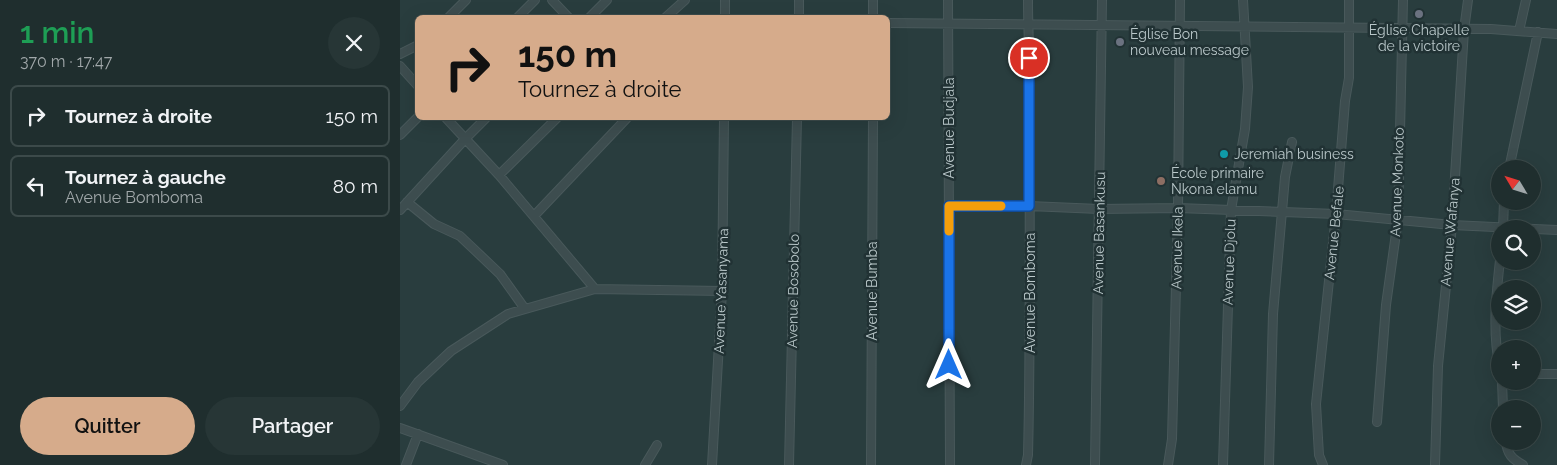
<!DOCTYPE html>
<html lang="fr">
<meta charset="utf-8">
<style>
body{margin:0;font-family:Raleway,sans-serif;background:#273636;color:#f1f3f6;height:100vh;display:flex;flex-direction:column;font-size:19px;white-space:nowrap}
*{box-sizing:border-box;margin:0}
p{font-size:16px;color:#a1a8aa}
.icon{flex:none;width:28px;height:28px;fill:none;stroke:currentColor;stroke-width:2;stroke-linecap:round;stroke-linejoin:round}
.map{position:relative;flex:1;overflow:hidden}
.panel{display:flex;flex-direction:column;background:#1f2e2e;width:400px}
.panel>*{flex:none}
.top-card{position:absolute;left:15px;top:15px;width:475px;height:105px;border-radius:8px;box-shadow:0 5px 20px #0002,0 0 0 1px #3c4a4a;background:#d6ab8b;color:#111;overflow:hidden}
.needle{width:32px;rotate:308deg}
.fabs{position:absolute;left:1091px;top:160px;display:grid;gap:10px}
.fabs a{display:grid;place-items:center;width:50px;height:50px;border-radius:50%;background:#1f2e2e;box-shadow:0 5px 20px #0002,0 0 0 1px #3c4a4a;font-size:25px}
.pin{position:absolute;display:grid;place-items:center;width:42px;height:42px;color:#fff;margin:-21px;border:2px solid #fff;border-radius:50%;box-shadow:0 1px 5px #0007}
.me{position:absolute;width:55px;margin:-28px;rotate:0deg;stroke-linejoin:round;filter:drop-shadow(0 0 4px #0008)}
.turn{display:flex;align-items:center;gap:18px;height:105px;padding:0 20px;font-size:22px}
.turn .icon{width:65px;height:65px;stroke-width:2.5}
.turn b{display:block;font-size:35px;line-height:42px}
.round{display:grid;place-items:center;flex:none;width:52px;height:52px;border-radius:26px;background:#273636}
.headline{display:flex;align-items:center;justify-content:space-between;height:85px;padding:0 20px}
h1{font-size:30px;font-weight:600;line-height:38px;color:#1e9e55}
.action{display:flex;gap:10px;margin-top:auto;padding:10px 20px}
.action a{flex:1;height:58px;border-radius:30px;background:#d6ab8b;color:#111;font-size:20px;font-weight:600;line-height:58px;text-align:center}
.action a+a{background:#273636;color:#f1f3f6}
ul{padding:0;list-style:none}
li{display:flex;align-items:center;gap:15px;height:62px;margin:0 10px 8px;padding:0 10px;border:2px solid #3c4a4a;border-radius:8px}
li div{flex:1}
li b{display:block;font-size:19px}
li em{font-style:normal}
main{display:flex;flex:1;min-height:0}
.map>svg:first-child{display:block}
</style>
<main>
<section class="panel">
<div class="headline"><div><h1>1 min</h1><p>370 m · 17:47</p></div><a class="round"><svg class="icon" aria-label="close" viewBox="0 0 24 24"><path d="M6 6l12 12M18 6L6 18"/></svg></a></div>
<ul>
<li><svg class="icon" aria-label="right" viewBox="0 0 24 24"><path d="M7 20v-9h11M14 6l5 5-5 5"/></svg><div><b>Tournez à droite</b></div><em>150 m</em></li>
<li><svg class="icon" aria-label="left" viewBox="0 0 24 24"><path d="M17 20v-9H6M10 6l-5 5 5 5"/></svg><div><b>Tournez à gauche</b><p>Avenue Bomboma</p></div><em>80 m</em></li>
</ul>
<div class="action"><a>Quitter</a><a>Partager</a></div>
</section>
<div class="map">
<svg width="1157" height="465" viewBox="0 0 1157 465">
<rect width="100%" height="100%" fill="#293d3e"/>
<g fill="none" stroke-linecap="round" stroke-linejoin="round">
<!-- minor casing -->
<g stroke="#49595b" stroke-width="10">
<path id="minor" d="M152 0 169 18
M548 0 550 465
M48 18 66 0
M117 18 135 0
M189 18 207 0
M265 18 285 0
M325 18V0
M399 18V0
M473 18V0
M488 23 1091 29 1157 34
M1119 31 1126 0
M0 54 18 45
M0 66 18 86
M46 118 99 175 195 289 322 291
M0 135 18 117
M1109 169 1138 32
M99 175 157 118
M7 202 34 224 60 236 100 274 125 309
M549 206H629L699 209 778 208 883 212 936 214 1052 225 1157 230
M0 210 66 138 86 118
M134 216 227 118
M1103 229 1104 201
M1100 260C1096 297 1092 332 1100 369
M1132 374H1157
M1102 381 1103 409
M0 406 18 382 51 351 108 314 195 289
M977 422 986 305 998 219 1003 0
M0 428 103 465
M1106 441C1107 454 1112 459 1123 465
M6 465 18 434
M245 465 257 445
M312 465 322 291 324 118
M389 465 397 118
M471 465 473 118
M626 465 628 455C631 335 629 215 630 95 630 63 628 32 628 0
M695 465 702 0
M768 465 772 439 778 208 780 0
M823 465 831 210 845 129 848 87 843 0
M869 465 873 314 885 177 892 142
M923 465 919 455 916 404 936 214 945 101 949 78V0
M1035 465 1038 366 1052 225 1064 30 1068 0"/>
</g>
<!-- minor -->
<use href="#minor" stroke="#3d4d4f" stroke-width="8"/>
</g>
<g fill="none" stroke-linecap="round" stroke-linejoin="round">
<!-- route casing -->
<g stroke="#114b97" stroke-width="12">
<path id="route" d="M549 365V206H629V58"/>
</g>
<!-- route -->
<use href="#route" stroke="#1a73e8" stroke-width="9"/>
<!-- slow -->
<path stroke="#f59e0b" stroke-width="9" d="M549 231V206H601"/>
</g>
<!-- markers -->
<g fill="#6b7280" stroke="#213234" stroke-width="2">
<circle cx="1019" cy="14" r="5"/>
<circle cx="720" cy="42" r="5"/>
</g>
<circle fill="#0f9aa8" stroke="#213234" stroke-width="2" cx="824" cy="154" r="5"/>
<circle fill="#8d6e63" stroke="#213234" stroke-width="2" cx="761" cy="181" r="5"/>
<g text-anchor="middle" stroke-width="5" stroke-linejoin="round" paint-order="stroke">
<!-- poi labels -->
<g font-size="14" fill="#b9c7c9" stroke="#213234" text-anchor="start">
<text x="1019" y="35" text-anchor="middle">Église Chapelle<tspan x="1019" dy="16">de la victoire</tspan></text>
<text x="730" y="39">Église Bon<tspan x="730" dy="16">nouveau message</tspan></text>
<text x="834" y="159">Jeremiah business</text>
<text x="771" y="178">École primaire<tspan x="771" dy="16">Nkona elamu</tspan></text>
</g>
<!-- street labels -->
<g font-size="14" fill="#b9c7c9" stroke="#213234">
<text transform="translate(549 128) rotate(-90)" y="5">Avenue Budjala</text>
<text transform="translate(997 182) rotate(-88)" y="5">Avenue Monkoto</text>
<text transform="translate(1050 232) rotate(-85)" y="5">Avenue Wafanya</text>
<text transform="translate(699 233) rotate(-89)" y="5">Avenue Basankusu</text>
<text transform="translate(934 233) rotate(-84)" y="5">Avenue Befale</text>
<text transform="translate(777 248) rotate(-89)" y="5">Avenue Ikela</text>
<text transform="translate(829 262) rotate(-88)" y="5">Avenue Djolu</text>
<text transform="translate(321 291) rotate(-88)" y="5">Avenue Yasanyama</text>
<text transform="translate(393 291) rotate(-89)" y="5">Avenue Bosobolo</text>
<text transform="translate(472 291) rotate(-90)" y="5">Avenue Bumba</text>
<text transform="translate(630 293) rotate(-90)" y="5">Avenue Bomboma</text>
</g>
</g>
</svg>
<div class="fabs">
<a><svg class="needle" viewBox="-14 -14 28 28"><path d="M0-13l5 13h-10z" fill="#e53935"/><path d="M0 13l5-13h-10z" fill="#a1a8aa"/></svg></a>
<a><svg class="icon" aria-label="search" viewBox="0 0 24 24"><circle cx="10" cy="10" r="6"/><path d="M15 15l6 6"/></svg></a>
<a><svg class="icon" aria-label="layers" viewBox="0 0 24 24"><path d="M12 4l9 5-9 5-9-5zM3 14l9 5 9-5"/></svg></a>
<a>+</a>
<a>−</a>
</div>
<div class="pin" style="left:629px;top:58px;background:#d93025"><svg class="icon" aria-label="arrive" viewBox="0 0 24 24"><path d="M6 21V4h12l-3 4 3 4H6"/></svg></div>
<svg class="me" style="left:549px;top:365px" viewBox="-20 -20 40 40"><path d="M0-17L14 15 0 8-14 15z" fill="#1a73e8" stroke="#fff" stroke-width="4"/></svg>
<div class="top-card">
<div class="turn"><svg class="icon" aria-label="right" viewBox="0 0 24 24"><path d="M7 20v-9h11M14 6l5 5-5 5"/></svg><div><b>150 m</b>Tournez à droite</div></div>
</div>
</div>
</main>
